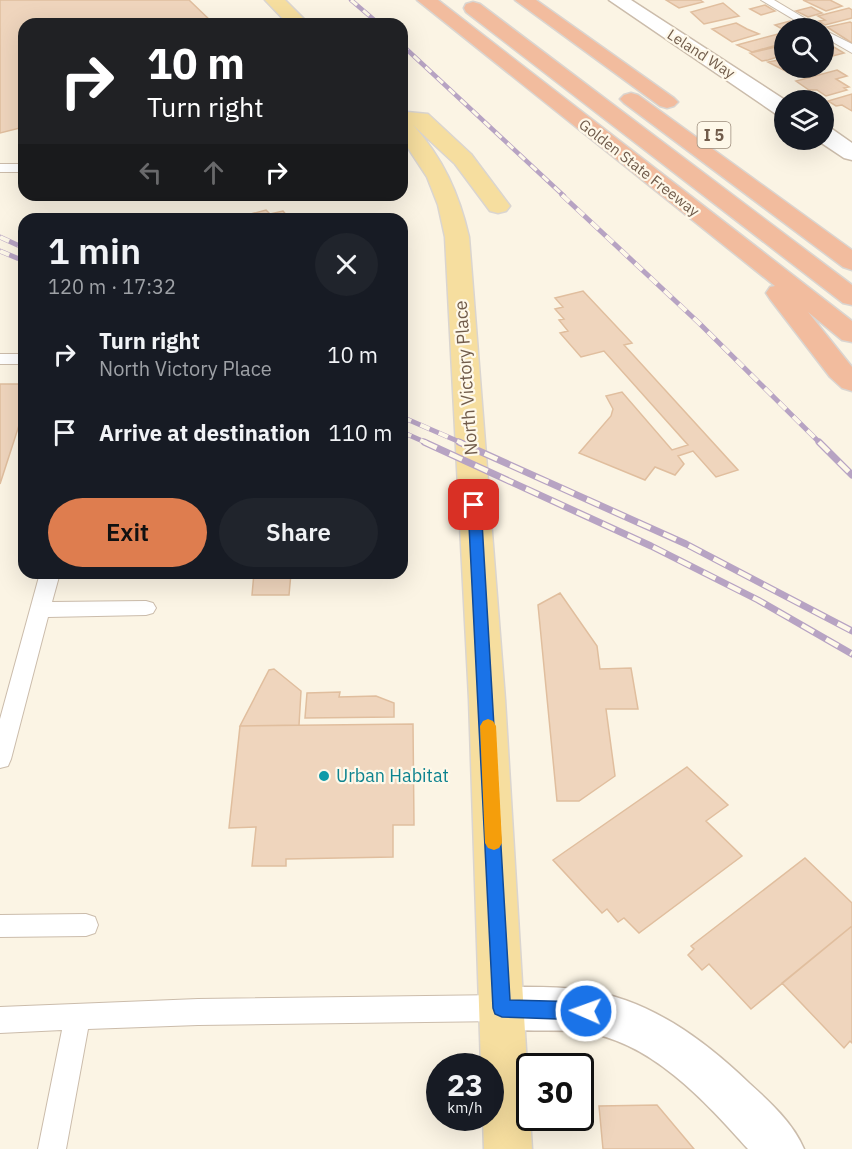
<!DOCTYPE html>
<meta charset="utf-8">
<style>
body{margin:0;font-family:"IBM Plex Sans",sans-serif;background:#20242c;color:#f1f3f6;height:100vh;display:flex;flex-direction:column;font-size:22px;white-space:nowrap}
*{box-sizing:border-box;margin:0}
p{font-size:20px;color:#9ea1a6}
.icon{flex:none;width:33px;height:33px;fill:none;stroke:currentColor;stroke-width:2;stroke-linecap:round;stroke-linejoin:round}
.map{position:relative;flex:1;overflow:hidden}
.sheet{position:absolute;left:18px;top:213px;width:390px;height:366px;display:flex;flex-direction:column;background:#171b24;border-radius:18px;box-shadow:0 6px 24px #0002}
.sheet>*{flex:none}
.guide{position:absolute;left:18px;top:18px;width:390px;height:183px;border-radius:18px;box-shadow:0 6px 24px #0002;background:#202124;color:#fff;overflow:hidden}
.controls{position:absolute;left:774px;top:18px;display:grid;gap:12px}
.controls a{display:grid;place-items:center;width:60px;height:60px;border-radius:50%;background:#171b24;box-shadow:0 6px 24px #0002;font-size:30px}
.speed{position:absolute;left:426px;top:1053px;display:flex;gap:12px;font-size:30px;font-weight:700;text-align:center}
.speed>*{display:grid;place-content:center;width:78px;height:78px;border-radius:50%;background:#171b24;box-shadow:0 6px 24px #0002;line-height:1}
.speed small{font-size:15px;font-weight:400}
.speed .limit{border:3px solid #111;border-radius:9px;background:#fff;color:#111}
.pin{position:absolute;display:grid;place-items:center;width:51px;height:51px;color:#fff;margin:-26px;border-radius:12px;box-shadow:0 3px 9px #0006}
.me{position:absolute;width:66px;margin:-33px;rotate:272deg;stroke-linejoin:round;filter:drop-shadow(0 0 4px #0008)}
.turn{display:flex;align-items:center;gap:21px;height:126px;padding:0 30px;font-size:27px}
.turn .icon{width:78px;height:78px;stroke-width:2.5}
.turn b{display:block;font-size:42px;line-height:51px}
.lanes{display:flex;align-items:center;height:57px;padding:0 30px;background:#0003;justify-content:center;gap:30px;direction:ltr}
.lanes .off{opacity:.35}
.round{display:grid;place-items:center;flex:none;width:63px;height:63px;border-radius:32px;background:#20242c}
.overview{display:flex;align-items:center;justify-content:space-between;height:102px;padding:0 30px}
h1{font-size:36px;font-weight:600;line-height:45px}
.button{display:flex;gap:12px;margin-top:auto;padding:12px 30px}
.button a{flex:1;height:69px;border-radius:36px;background:#de7d4f;color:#111;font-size:24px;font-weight:600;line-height:69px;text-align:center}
.button a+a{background:#20242c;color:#f1f3f6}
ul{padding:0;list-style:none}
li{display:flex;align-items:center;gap:18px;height:78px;padding:0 30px}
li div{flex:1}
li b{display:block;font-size:22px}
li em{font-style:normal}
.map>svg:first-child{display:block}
</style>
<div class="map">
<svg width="852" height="1149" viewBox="0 0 852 1149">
<rect width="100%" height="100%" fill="#fbf4e4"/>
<!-- building -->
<path fill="#efd5bd" stroke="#e0be9e" stroke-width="1.5" d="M0 0H189L214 24H24V127L0 133Z
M666 0H700L703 2 679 8Z
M803 0H830L842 6 826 11Z
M723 3 739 16 704 24 691 12Z
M765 5 775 11 761 15 750 9Z
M811 7 822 13 808 17 796 11Z
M849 8 852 10V18L825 25 819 21 825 20 818 16Z
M790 21 802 28H784V30L775 25Z
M850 22 852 23V43L827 27Z
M736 23 747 29 759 34 732 42 712 29Z
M778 34 784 35V43L752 52 737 45Z
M784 45V55L768 60 762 61 750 53Z
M832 46 844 53 829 57 824 54V48Z
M784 59V68H821L793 75 768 62Z
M837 70 847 76 836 79 849 87 844 88 847 90 826 96 817 90H809L796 81Z
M852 94V111L842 105 836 106 828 101Z
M266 210 270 214 283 211 290 219H232Z
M583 291 632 343 624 345 738 470 716 477 693 451 678 456 684 464 675 475 655 467 645 480 579 453 611 416 613 409 606 396 622 392 672 450 688 445 604 351 581 357 560 333 568 331 559 320 564 319 555 309 563 307 555 298Z
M0 384H24V410L0 484Z
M254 573H291L289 595H252Z
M560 593 597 646 600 669 631 668 638 709H606L615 776 579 801H557L538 605Z
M274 669 301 691 299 725 240 726 269 670Z
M340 692 339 697 376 696 394 703V717L305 718 307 693Z
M413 724 414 825H393V857L286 859V866H252L256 827 229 828 240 726Z
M687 767 728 805 706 821 742 856 639 933 624 918 618 922 607 909 602 913 553 860Z
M805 858 852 903V926L751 1009 709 964 702 970 688 955 694 949 691 946Z
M852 926V1043L850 1041 844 1048 782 983Z
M657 1105 694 1149H603L599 1106Z"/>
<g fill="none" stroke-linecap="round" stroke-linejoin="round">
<!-- lane casing -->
<g stroke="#cbbcab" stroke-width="2">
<path id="lane" d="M761 0H774L821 28H808Z
M824 30 852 44V53L824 37Z
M0 164H24V172H0Z
M0 354H24V364H0Z
M40 573H60L52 602 146 601 153 603 156 608 153 613 146 615 48 617 11 759 8 766 0 768V719Z
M86 914 95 917 98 925 95 933 86 936 0 937V915Z
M502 995 511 999 515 1008 511 1017 502 1021 198 1025 88 1029 66 1149H38L62 1030 0 1033V1007L198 999Z"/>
</g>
<!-- street casing -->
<g stroke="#cbbcab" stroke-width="3">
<path id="street" d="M609 0H631L785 100 784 115 776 114Z
M824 127 832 129 852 143V160L844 158 817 140H824Z
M502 987C529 987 557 986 584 990 649 999 703 1039 749 1083 770 1102 793 1123 804 1149H748C705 1101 650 1040 582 1032 550 1028 516 1035 486 1023L480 1008 486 993Z"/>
</g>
<!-- primary casing -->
<g stroke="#dad5d0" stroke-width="3">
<path id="primary" d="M265 0H285L309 24H288Z
M407 112 428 114 471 154 510 206 506 211 498 213 490 211 455 164 413 125C443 158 459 194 469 237L505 699 532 1149H484L483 1118H490V1066H481L469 699 445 237 438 205 427 177 402 139V113Z"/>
</g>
<!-- highway casing -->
<g stroke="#dad5d0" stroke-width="3">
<path id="highway" d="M417 0H438L852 321V342L842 340 808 312 852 367V391L842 388 830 377 770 299 766 293 770 287 775 286Z
M515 0H536L674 98 678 102 674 106 667 108 660 106Z
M473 2 480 4 852 285V305L843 303 466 12 464 8 466 4Z
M631 93 638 95 852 250V270L843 267 624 103 620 99 624 95Z"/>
</g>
<!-- lane -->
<use href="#lane" fill="#fff" fill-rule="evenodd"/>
<!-- street -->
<use href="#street" fill="#fff" fill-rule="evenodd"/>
<!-- primary -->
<use href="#primary" fill="#f6de9f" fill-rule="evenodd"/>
<!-- highway -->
<use href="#highway" fill="#f2bc9e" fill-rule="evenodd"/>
<!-- rail-far2 casing -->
<g stroke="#b7a3c3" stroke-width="4.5">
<path id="rail-far2" d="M351 0 379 24
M402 45 564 196"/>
</g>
<!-- rail-far1 casing -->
<g stroke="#b7a3c3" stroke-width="5">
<path id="rail-far1" d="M562 195 699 323 820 443
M0 237 24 248
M0 251 24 261
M402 417 462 443
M402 432 427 443"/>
</g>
<!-- rail casing -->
<g stroke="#b7a3c3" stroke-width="7">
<path id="rail" d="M424 442 651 546 758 600 852 654
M459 442 686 544 852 631
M819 442 852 475"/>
</g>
<!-- rail-far2 -->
<use href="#rail-far2" stroke="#fef8e9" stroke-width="3" stroke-dasharray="8" stroke-linecap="butt"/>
<!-- rail-far1 -->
<use href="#rail-far1" stroke="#fef8e9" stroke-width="4" stroke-dasharray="10" stroke-linecap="butt"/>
<!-- rail -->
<use href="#rail" stroke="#fef8e9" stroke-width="4.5" stroke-dasharray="14" stroke-linecap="butt"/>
</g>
<!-- route -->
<path fill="#1a73e8" stroke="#114b97" stroke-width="1.5" d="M474 500 481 505 510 1000 586 1002 592 1005 595 1011 592 1017 586 1020 502 1017 495 1014 493 1008 468 505Z"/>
<!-- slow -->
<path fill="#f59e0b" d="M488 719 493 721 496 726 502 843 499 848 494 850 488 848 485 843 480 726 483 721Z"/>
<!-- markers -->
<circle fill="#0f9aa8" stroke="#fef8e9" stroke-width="2" cx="324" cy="776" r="6"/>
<g text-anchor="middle" stroke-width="4.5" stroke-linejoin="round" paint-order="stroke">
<!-- far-street labels -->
<g font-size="15" fill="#715c4b" stroke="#fef8e9">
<text transform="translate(701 54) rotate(33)" y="5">Leland Way</text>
<text transform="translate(639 168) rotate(38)" y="5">Golden State Freeway</text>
</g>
<!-- shield labels -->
<rect fill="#fef8e9" stroke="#9b8b7a" stroke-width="1.5" x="697.5" y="122" width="33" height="26" rx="4.5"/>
<g font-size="16" font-weight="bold" fill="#715c4b">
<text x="714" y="141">I 5</text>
</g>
<!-- street labels -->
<g font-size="18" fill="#715c4b" stroke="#fef8e9">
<text transform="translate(466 378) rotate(-94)" y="6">North Victory Place</text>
</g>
<!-- culture labels -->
<g font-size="18" fill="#0d838f" stroke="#fef8e9" text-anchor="start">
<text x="336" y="782">Urban Habitat</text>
</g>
</g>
</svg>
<div class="controls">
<a><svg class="icon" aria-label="search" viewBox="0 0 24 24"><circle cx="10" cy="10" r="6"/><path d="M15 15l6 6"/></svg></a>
<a><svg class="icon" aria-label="layers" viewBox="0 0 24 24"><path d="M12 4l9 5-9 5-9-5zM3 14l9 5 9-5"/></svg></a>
</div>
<div class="speed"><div>23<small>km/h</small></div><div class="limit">30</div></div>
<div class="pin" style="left:474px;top:505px;background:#d93025"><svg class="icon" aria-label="arrive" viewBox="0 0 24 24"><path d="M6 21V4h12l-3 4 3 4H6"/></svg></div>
<svg class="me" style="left:586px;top:1011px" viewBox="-20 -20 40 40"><circle r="17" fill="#1a73e8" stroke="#fff" stroke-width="3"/><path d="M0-11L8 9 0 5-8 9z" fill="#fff"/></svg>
<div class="guide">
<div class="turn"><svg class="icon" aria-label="right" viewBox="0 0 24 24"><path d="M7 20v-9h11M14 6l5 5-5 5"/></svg><div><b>10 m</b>Turn right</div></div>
<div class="lanes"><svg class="icon off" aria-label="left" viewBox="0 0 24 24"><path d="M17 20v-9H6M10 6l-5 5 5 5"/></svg><svg class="icon off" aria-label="ahead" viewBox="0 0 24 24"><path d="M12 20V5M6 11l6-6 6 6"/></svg><svg class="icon" aria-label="right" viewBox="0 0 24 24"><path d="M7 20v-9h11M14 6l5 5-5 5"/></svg></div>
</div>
<section class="sheet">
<div class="overview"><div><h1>1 min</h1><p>120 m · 17:32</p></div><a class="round"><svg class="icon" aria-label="close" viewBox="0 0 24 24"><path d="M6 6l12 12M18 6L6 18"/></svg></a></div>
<ul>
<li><svg class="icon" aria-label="right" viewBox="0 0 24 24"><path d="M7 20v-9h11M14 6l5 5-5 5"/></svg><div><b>Turn right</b><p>North Victory Place</p></div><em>10 m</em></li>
<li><svg class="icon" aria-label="arrive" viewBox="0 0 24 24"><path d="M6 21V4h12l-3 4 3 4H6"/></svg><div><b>Arrive at destination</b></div><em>110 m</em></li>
</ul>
<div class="button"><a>Exit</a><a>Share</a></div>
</section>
</div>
